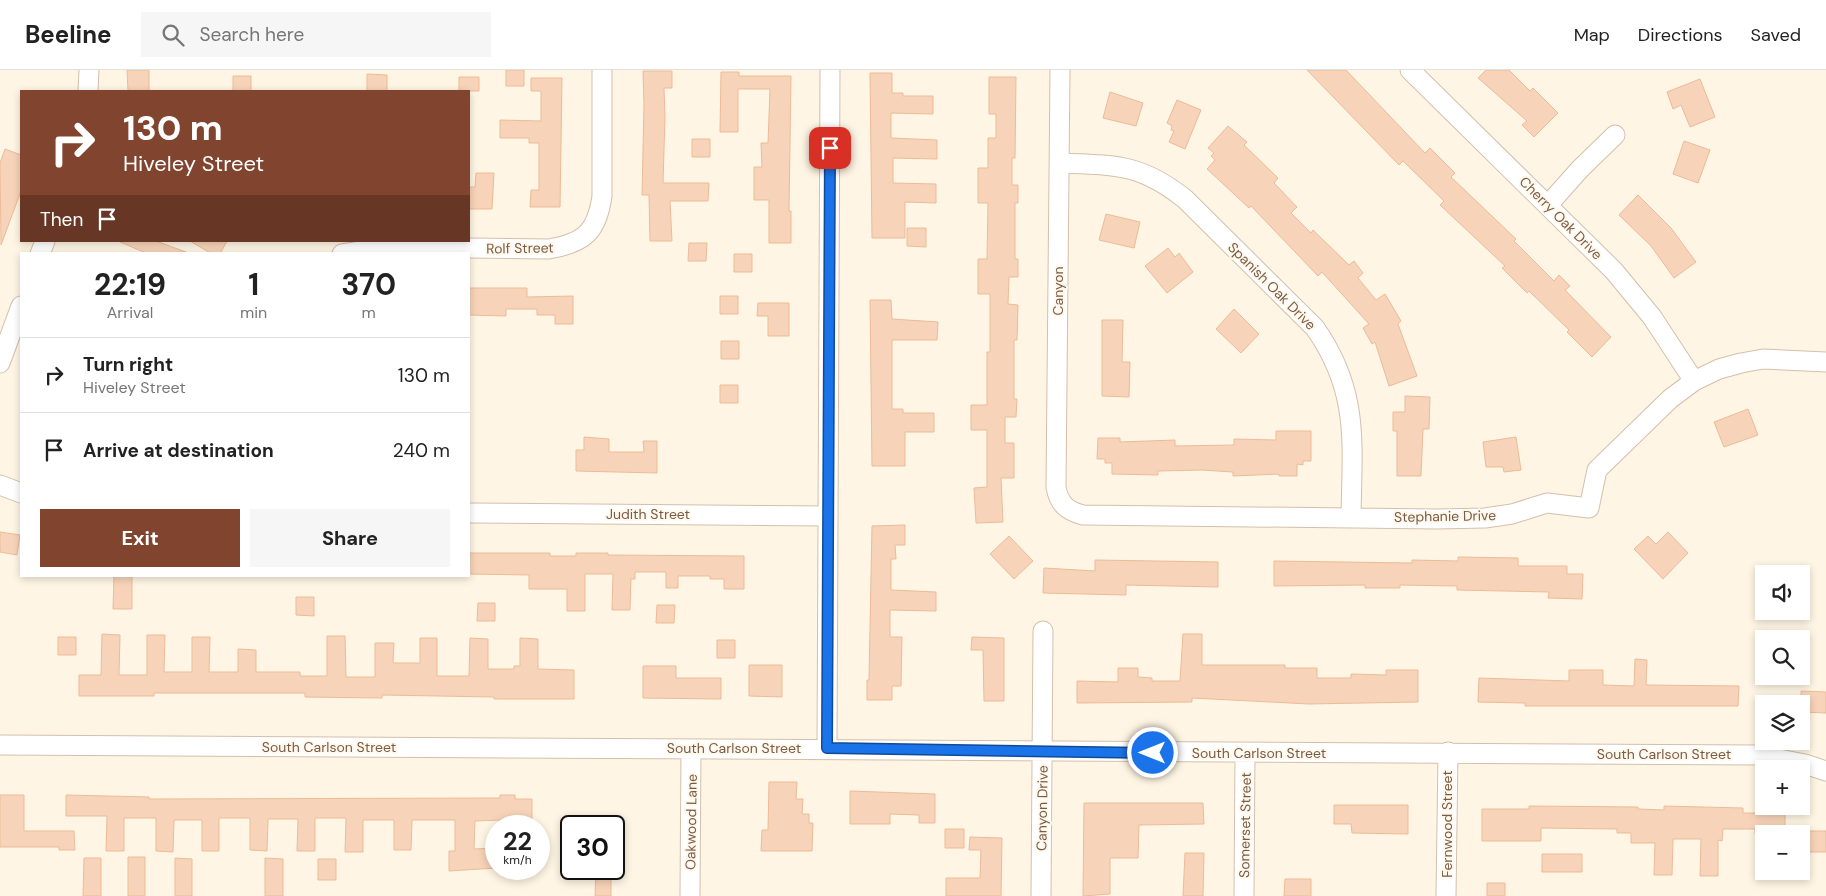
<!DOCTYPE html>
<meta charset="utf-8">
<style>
body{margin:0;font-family:"DM Sans",sans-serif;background:#f6f6f6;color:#222;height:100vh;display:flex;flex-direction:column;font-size:19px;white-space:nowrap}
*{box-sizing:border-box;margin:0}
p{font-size:16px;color:#767676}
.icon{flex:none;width:28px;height:28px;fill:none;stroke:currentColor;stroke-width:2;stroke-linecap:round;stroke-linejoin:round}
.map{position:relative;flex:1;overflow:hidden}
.drawer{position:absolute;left:20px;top:182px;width:450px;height:325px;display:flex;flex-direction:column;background:#fff;border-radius:0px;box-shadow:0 2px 8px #0003}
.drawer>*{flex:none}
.top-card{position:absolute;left:20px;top:20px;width:450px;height:152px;border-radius:0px;box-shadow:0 2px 8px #0003;background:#81442e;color:#fff;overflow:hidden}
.controls{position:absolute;left:1755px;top:495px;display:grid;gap:10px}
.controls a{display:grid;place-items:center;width:55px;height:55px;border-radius:0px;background:#fff;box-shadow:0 2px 8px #0003;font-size:25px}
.speed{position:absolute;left:485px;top:745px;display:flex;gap:10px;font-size:25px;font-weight:700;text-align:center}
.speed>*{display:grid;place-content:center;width:65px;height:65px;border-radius:50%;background:#fff;box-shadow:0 2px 8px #0003;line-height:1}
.speed small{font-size:12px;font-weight:400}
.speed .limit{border:2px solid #111;border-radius:8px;background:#fff;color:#111}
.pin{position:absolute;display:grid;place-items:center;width:42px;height:42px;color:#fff;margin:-21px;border-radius:10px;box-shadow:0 2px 8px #0006}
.me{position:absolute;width:55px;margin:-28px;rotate:270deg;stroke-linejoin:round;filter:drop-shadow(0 0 4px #0008)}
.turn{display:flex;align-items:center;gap:18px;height:105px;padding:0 20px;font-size:22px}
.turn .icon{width:65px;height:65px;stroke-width:2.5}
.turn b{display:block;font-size:35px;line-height:42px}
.then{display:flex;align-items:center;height:48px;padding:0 20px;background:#0003;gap:10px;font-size:19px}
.eta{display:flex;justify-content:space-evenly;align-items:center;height:85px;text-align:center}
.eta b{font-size:30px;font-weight:700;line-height:35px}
.action{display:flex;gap:10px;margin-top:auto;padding:10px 20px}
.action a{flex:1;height:58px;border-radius:0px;background:#81442e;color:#fff;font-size:20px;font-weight:700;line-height:58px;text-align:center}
.action a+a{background:#f6f6f6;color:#222}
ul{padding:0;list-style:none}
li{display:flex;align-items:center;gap:15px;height:75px;padding:0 20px;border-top:1px solid #e0e0e0}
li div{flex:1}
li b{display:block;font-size:19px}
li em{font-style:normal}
header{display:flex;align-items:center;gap:30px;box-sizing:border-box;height:70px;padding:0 25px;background:#fff;border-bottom:1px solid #e0e0e0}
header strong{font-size:24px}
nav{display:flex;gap:28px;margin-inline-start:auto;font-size:18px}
.search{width:350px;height:45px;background:#f6f6f6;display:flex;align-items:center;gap:12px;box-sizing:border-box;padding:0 18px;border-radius:0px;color:#767676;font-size:19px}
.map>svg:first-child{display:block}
</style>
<header>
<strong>Beeline</strong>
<div class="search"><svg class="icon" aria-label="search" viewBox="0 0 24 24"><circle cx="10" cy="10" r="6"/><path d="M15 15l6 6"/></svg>Search here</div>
<nav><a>Map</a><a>Directions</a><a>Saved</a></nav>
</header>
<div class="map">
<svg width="1826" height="826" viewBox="0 0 1826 826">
<rect width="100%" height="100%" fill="#fff5e4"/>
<!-- building -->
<path fill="#f7d4b9" stroke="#ecbb97" d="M127 0H149V21H128Z
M506 0H524V16H506Z
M1307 0H1346L1425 83 1430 78 1455 103 1451 107 1516 169 1514 171 1554 211 1559 205 1570 216 1565 220 1611 267 1592 287 1567 262 1569 260 1529 221 1527 223 1502 198 1505 196 1440 135 1444 131 1403 91 1399 95Z
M1486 0H1509L1530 21 1533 18 1558 43 1534 67 1522 55 1527 51 1478 8Z
M643 1H672V18H664L665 47 663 113H709L708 131H670L672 171H650L649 125H642L644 35Z
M721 2H739V6H791L789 141H791V173H769V130H754V97H762L761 73H768L770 19H738V62H720Z
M870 3H892V23H903V26H933V44L891 43V68L937 70V89L893 88V113L936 114V133L905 132V168H872Z
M367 4 387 5V21H367Z
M233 6H251V21H233Z
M459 7H479V21H459Z
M989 7H1016L1015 88H1012V115H1018V133H1015V189H1018V207H1009L1008 234 1018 235 1017 270H1014V329H1017L1016 347H1005V373H1014V408H1001L1003 452 976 453 974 418 987 417V360H971V335H987V282H990V224H978V189H987L988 133H978V98H988V68H996V44H989Z
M531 8H562L560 137H530L531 120H539V73H529V68H500V50L541 51V21H531Z
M1700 9 1715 47 1690 57 1681 35 1673 39 1667 22Z
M1110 22 1143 33 1136 56 1103 48Z
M1177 30 1201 40 1185 79 1169 72 1174 61 1171 60 1172 56 1167 53Z
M1228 56 1247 72 1244 75 1278 108 1274 113 1297 137 1291 143 1311 163 1313 160 1349 195 1354 191 1363 203 1358 208 1376 230 1385 224 1401 251 1398 254 1417 306 1389 316 1375 272 1372 274 1363 258 1369 254 1322 202 1318 206 1251 136 1249 138 1207 99 1215 90 1211 86 1214 83 1208 78Z
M692 69H710V87H692Z
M1684 71 1710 80 1698 113 1673 104Z
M5 79 21 85V121L1 175 0 93Z
M476 103H494L492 139H469V117H475Z
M1638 125 1671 158 1696 192 1674 208 1651 176 1619 145Z
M1106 144 1140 152 1134 178 1099 170Z
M907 158H926V177L907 176Z
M118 171H156L186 182 148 184Z
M190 171H227L220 184H212Z
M689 173H707L706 191H688Z
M1168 178 1175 187 1179 183 1193 202 1167 223 1145 196Z
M734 184H752V202H734Z
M469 218H527V227L573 226V254H555V245H537V239H506V246L469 245Z
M720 226H738V244H720Z
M870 230H891L892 249 938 252 937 270H892V339H903V343H934V362H905V396H872Z
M758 233H789V266H768V246H757Z
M1234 239 1259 264 1241 283 1216 259Z
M1102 250H1123L1122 292H1130L1129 327 1102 326Z
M721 271H739V289H721Z
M720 315H738V333H720Z
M1405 326 1430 327 1429 359H1423L1421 406H1397V361H1393V342H1405Z
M1748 339 1758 365 1724 377 1714 352Z
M1276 361H1311V391H1303V395L1297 394V406H1279V404L1233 406V402L1201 400 1158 401V405L1112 404V393H1105V389H1097L1098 368H1120V372L1175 370V376L1234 375V369L1276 370Z
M584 367 609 369V382H644L643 371H657V403L576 401V380H584Z
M1516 367 1521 400 1504 402 1503 397H1486L1483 372Z
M905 455V475H895L896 489H891V520L936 522V541L890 540V567H902L901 616H892V630H867V610H869L872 456Z
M0 462 20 465 17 485 0 482Z
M1668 462 1688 483 1663 509 1634 479 1648 466 1656 474Z
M1009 466 1033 491 1014 509 990 484Z
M469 483H550V486H576V483H608V485L744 486V519H724V509H710V506H678V518H666V502H635V509H631L630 540H612L613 504H585V541H567V519H529V505L469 504Z
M1458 487 1518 488V496H1567V504H1583L1582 529 1548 528 1549 522 1457 520V516L1400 515V518H1365V515L1274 516V491L1412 493V490L1458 491Z
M1095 490 1218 492V517L1126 515V525L1043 523 1044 498 1095 501Z
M114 506H132V539H113Z
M296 527H314V546L296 545Z
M478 533H495V551H477Z
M657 535H675L674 553H656Z
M102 564 120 565 119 605H147V565H165L164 602H192V567H210L209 602H238V579L256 580V602H300V606H327V566H345L346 607H375V573H394L393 593H420V568H437V606H469L470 568 488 569V599H514V596H520V568L538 569V599L574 600V629H494V627L382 625V628L305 627V623H154V626H79V605H101Z
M1183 564H1202V595H1285V598H1317V608H1351V604L1386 605V600H1418V632L1309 634 1192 628V632L1077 633V611L1118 612V598H1138V607L1152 608V611H1180Z
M58 567H76V585H58Z
M972 567 1004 568V631H984L983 580H971Z
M717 570H735V588H717Z
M1635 589 1647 590 1646 615 1739 616 1738 636H1525V633L1478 632 1479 608 1569 611V600H1603V615L1634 616Z
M749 595H782V627L749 626Z
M643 596H676V608H721V629L643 628Z
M1801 621 1826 622V643L1801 642Z
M769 712H797L796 729H803L802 744H809V753H813L812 781H761L762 760H768Z
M850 721 935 724V753H919V745L890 744V754H850Z
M0 725H24V761H74L75 780H59V777H0Z
M66 725 149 727V729L500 728V725H515V729H532V749L475 751 474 779 496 778V798L449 801V781H455V750H412L411 780H394V750H363V782H345L346 748H315V781H297L298 749H268L267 781 250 780V748H219V781H202V750H174L173 782 156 781V748H124V781H106L107 746H66Z
M1084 733H1203L1204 754 1139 755 1138 788H1110V824L1083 826Z
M1334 735H1408V764L1352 763 1351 754H1334Z
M1529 736 1638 737V739L1664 740V736L1743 738V743H1785V764H1755V759H1723L1722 771 1718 770V806H1700L1701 769H1673L1672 805H1654L1655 773H1631V763H1617V759L1541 758V771H1482V739H1529Z
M945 759H964V778H945Z
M1804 761H1826V782H1804Z
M970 767 1002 768 1001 826H946V808H980L981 780H969Z
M1185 783H1204L1203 826H1183Z
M1542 784H1582V802H1542Z
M128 787H145V826H128Z
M84 788H101V826H83Z
M175 788 192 789V826H175Z
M265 788 283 789V826H265Z
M318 789H336V810H318Z
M596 799H611V826H595Z
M1285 809H1311V826H1284Z
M1487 813H1505V826H1487Z"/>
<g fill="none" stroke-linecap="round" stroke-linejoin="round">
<!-- street casing -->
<g stroke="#d4bfac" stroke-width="21">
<path id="street" d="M1060 0 1056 417C1059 434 1067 441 1083 445L1437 449 1485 448 1512 444 1547 433 1589 438 1597 400 1670 329 1694 311 1719 299 1741 293 1763 289 1826 292
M1410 0 1614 201 1652 247 1694 311
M88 21 89 0
M1059 93C1114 95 1140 93 1185 129L1315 258C1360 322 1352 374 1351 448
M1548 135 1580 99 1615 65
M40 184 45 171
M342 184 387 177 549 179C584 173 597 162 602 126V0
M0 293 21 236
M0 415 21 423
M469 443 827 446
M0 675 1758 685 1805 694 1826 701
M827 678 830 0
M690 826 691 679
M1041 826 1043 561
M1244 826 1245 684
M1446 826 1448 682"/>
</g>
<!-- street -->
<use href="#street" stroke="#fff" stroke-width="19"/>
</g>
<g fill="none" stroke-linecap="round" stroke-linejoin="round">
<!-- route casing -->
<g stroke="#114b97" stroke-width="12">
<path id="route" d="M830 78 827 678 1153 683"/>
</g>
<!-- route -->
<use href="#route" stroke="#1a73e8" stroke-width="9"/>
</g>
<g text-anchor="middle" stroke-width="4" stroke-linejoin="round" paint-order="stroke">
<!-- street labels -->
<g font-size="14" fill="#7b5b46" stroke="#fff9ed">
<text transform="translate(1561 148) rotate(45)" y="5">Cherry Oak Drive</text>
<text transform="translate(520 178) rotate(-1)" y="5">Rolf Street</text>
<text transform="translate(1272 216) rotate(45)" y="5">Spanish Oak Drive</text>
<text transform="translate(1058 221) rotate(-90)" y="5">Canyon</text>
<text x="648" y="449">Judith Street</text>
<text transform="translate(1445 446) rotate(-1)" y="5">Stephanie Drive</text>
<text x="329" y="682">South Carlson Street</text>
<text x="734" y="683">South Carlson Street</text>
<text x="1259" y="688">South Carlson Street</text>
<text x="1664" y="689">South Carlson Street</text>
<text transform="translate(1042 738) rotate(-89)" y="5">Canyon Drive</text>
<text transform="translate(691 752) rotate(-89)" y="5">Oakwood Lane</text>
<text transform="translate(1447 754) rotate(-90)" y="5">Fernwood Street</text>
<text transform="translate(1245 755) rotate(-89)" y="5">Somerset Street</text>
</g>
</g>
</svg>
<div class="controls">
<a><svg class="icon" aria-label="sound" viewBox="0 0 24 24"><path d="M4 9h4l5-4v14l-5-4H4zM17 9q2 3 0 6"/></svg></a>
<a><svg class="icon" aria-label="search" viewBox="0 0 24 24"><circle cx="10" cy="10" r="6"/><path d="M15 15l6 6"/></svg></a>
<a><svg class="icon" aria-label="layers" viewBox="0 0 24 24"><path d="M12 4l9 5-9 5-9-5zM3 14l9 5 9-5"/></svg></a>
<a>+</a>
<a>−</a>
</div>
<div class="speed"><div>22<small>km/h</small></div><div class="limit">30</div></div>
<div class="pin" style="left:830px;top:78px;background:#d93025"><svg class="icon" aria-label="arrive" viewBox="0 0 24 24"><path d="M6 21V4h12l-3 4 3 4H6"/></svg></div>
<svg class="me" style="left:1153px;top:683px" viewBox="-20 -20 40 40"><circle r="17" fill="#1a73e8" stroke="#fff" stroke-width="3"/><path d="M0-11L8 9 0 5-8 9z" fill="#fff"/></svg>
<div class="top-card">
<div class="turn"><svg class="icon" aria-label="right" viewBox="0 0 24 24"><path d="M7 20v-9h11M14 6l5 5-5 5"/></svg><div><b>130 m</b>Hiveley Street</div></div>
<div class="then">Then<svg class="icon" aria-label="arrive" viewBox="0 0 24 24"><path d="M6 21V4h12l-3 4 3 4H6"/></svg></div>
</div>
<section class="drawer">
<div class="eta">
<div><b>22:19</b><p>Arrival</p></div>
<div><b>1</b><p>min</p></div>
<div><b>370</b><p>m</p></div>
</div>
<ul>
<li><svg class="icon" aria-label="right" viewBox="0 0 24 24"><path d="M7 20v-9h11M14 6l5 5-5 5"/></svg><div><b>Turn right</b><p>Hiveley Street</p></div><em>130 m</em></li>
<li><svg class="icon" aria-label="arrive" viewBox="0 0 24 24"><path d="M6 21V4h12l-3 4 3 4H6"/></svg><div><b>Arrive at destination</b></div><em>240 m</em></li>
</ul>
<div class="action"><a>Exit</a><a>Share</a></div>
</section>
</div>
